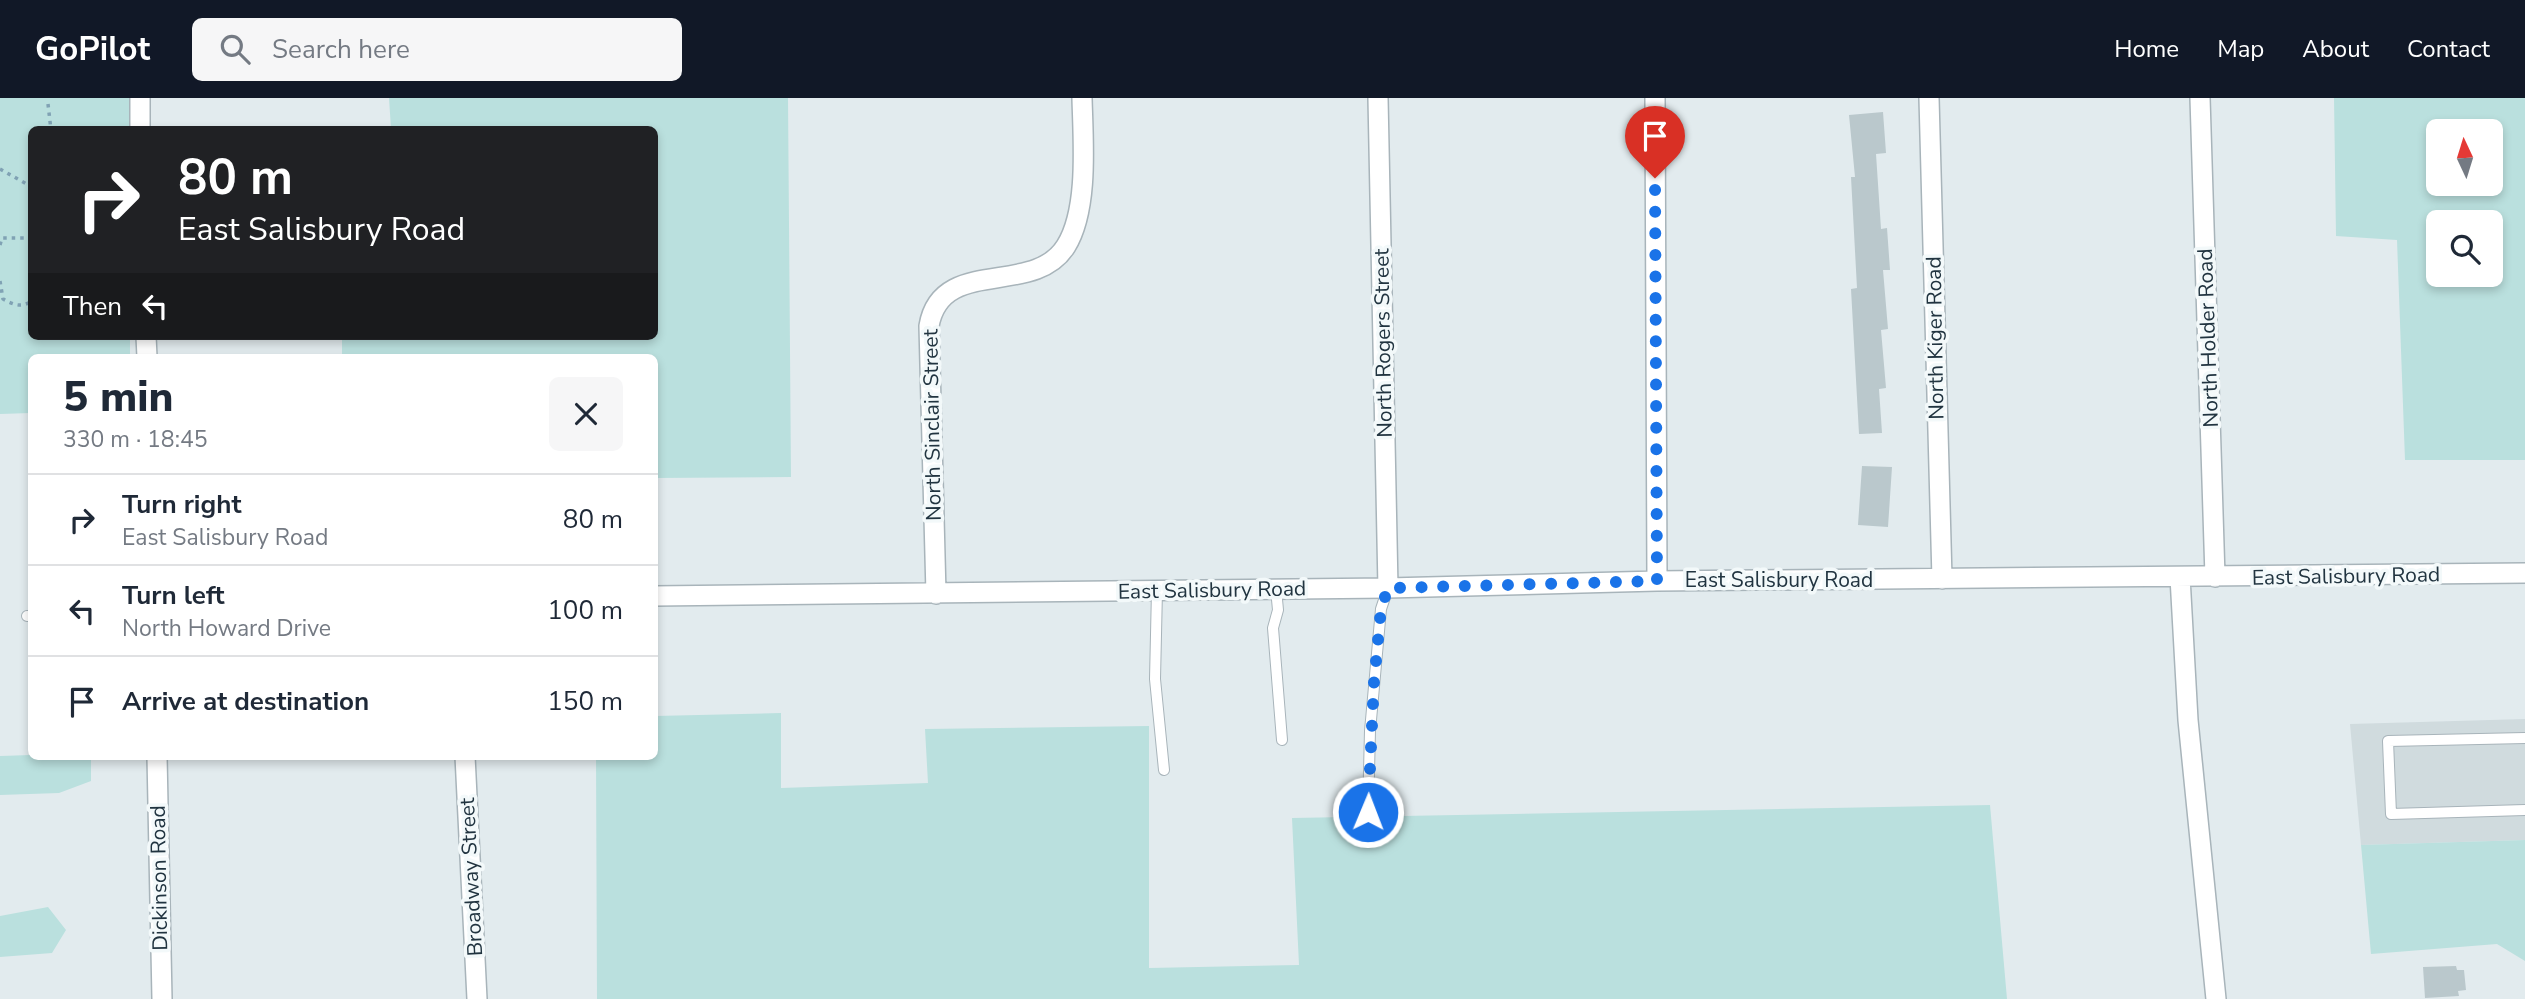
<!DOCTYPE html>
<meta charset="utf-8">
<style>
body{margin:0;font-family:"Nunito Sans",sans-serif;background:#f6f6f7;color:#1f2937;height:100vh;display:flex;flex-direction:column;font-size:26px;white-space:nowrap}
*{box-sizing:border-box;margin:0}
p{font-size:23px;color:#747a83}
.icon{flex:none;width:38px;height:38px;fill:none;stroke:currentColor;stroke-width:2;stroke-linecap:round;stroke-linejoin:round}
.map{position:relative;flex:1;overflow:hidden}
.panel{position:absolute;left:28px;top:256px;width:630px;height:406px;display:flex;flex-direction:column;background:#fff;border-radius:10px;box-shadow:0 4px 10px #0003}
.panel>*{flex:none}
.top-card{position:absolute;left:28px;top:28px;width:630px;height:214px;border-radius:10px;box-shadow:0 4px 10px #0003;background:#202124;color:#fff;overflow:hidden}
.needle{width:46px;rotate:356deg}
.tools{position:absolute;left:2426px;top:21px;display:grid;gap:14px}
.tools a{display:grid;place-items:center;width:77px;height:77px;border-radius:10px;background:#fff;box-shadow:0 4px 10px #0003;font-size:35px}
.pin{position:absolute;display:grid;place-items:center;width:60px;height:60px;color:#fff;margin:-72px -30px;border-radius:50% 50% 50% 0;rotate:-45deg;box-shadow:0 0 7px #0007}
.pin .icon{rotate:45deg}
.me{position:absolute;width:77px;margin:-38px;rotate:1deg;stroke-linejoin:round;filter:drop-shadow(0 0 5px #0008)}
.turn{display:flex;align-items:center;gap:24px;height:147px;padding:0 35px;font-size:32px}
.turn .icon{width:91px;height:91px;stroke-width:2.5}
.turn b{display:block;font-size:49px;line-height:60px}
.then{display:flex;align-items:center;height:66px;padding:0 35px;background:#0003;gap:14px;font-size:26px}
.round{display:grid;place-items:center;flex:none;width:74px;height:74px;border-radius:10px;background:#f6f6f7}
.headline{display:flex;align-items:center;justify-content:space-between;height:119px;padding:0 35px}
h1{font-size:42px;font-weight:800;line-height:52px}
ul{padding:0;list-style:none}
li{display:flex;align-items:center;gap:21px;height:91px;padding:0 35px;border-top:2px solid #e0e1e3}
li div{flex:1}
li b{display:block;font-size:26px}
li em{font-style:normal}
header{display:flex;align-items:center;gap:42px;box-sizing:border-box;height:98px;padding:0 35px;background:#111827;color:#fff}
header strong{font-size:33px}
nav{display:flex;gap:38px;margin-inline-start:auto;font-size:24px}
.search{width:490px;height:63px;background:#f6f6f7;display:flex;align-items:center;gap:18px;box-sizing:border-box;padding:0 24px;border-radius:10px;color:#747a83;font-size:26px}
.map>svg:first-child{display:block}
</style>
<header>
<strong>GoPilot</strong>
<div class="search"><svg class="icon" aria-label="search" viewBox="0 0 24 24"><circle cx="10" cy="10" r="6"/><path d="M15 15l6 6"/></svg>Search here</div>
<nav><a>Home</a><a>Map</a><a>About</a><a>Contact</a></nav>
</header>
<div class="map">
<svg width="2525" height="901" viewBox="0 0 2525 901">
<rect width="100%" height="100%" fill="#e2ebee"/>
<!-- built -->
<path fill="#d0dbde" d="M2525 621V742L2361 747 2350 626Z"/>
<!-- green -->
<path fill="#bae0de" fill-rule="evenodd" d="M0 0H140L141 31 32 32V238L146 240 130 241V259H32L31 315 0 316Z
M389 0H788L791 379 655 380 654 259H342V238H654V32L391 31Z
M2334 0H2525V362H2405L2397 142 2336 138ZM2438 33H2490V86H2438ZM2438 124H2490V177H2438Z
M781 615V690L928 685 925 631 1149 628V870L1299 867 1292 720 1990 707 2007 901H597L596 658H654L655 618Z
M31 657 91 658V683L59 695 0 697V658Z
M2525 742V863L2497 846 2371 856 2361 747Z
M48 809 66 832 52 855 0 859V818Z"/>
<!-- building -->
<path fill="#bac8cc" d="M1883 14 1886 55 1876 56 1881 131 1887 130 1890 172H1883L1888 231 1881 232 1886 290 1879 291 1882 335 1859 336 1851 191 1857 190 1851 79H1855L1849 17Z
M1862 368 1892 369 1888 429 1858 427Z
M2456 868 2457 872H2464L2466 892 2458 893 2459 898 2425 900 2423 869Z"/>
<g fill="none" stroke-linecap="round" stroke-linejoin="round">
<!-- service casing -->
<g stroke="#a8b4ba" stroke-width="12">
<path id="service" d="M1276 491 1278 512 1273 530 1282 642
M1157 492 1155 581 1164 672
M27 518H32
M2525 640 2388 643 2391 716 2525 712
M1368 714 1370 633 1381 511 1388 490"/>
</g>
<!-- minor casing -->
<g stroke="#a8b4ba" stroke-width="22">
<path id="minor" d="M1378 0 1388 490
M1655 0 1657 483
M1929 0 1942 481
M2200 0 2215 479
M2180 479 2188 622 2216 901
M936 496 929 228C941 157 1034 200 1066 148 1089 111 1083 42 1082 0
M654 498 1388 490 1657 483 2525 475
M465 658 477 901"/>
</g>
<!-- tertiary casing -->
<g stroke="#a8b4ba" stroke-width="22">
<path id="tertiary" d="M140 0V32
M146 238 147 259
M157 658 162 901"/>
</g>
<!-- path -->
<path stroke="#80a2b4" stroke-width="3.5" stroke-dasharray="3.5 5" stroke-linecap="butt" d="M48 6 51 32
M87 32 99 31
M0 71 32 89
M0 147 2 140H32
M0 183 3 201C14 207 21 210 32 203"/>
<!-- service -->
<use href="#service" stroke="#fff" stroke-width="10"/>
<!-- minor -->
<use href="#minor" stroke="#fff" stroke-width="19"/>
<!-- tertiary -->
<use href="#tertiary" stroke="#fff" stroke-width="19"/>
</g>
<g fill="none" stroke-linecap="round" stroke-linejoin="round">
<!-- route -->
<path stroke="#1a73e8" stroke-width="12" stroke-dasharray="0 21.6" d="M1368 714 1374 584 1381 511 1388 490 1657 483 1655 80"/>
</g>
<g text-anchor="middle" stroke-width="7" stroke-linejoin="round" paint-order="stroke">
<!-- street labels -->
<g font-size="21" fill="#213440" stroke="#f3f9fa">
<text transform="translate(1935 240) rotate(-91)" y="7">North Kiger Road</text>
<text transform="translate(2208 240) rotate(-92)" y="7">North Holder Road</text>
<text transform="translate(1383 245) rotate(-91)" y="7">North Rogers Street</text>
<text transform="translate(932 327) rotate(-91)" y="7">North Sinclair Street</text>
<text transform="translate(2346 478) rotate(-1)" y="7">East Salisbury Road</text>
<text x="1779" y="489">East Salisbury Road</text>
<text transform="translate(1212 492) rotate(-1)" y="7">East Salisbury Road</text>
<text transform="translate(471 779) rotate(-93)" y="7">Broadway Street</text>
<text transform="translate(159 780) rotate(-91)" y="7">Dickinson Road</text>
</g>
</g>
</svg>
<div class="tools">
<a><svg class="needle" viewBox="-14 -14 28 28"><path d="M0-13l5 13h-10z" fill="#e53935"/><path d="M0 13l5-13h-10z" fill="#747a83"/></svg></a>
<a><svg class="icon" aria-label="search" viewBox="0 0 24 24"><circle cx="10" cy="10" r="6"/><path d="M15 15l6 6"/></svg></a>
</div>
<div class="pin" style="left:1655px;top:80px;background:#d93025"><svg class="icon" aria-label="arrive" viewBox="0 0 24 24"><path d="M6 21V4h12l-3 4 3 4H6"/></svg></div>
<svg class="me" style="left:1368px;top:714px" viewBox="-20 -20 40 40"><circle r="17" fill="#1a73e8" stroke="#fff" stroke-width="3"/><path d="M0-11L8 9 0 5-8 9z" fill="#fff"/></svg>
<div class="top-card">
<div class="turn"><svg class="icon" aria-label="right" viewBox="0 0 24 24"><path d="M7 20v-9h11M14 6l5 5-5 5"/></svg><div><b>80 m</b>East Salisbury Road</div></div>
<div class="then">Then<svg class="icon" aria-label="left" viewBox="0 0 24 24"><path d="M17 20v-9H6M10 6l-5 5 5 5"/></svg></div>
</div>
<section class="panel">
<div class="headline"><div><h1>5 min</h1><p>330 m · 18:45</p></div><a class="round"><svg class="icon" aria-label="close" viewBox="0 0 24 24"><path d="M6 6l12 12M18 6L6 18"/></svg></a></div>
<ul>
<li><svg class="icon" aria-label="right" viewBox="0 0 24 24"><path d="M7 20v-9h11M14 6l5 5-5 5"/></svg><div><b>Turn right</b><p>East Salisbury Road</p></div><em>80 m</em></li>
<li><svg class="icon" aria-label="left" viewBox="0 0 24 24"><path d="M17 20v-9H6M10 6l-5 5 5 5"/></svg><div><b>Turn left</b><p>North Howard Drive</p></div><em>100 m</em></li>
<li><svg class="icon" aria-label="arrive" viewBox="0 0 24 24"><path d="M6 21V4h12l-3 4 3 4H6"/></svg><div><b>Arrive at destination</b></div><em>150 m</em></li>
</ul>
</section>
</div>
